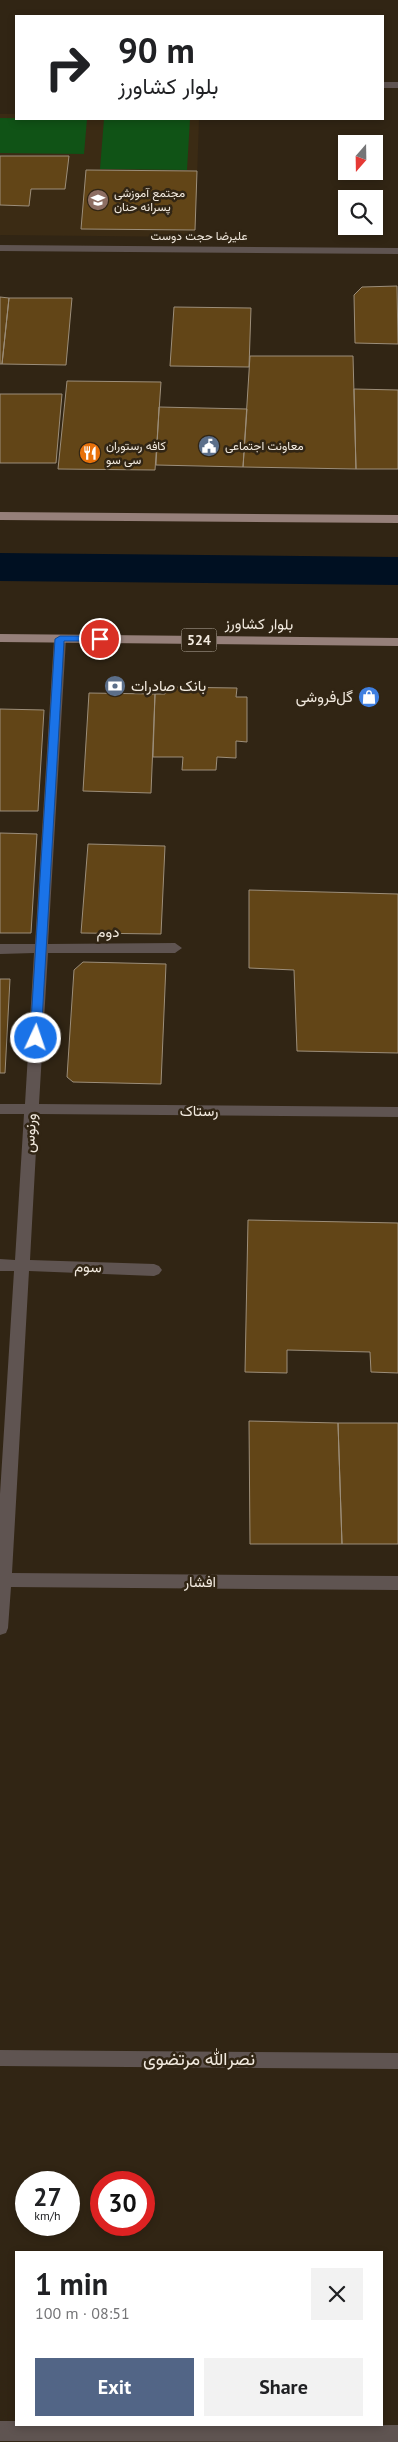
<!DOCTYPE html>
<meta charset="utf-8">
<style>
body{margin:0;font-family:"PT Sans",Vazirmatn,sans-serif;background:#f2f2f2;color:#202124;height:100vh;display:flex;flex-direction:column;font-size:19px;white-space:nowrap}
*{box-sizing:border-box;margin:0}
p{font-size:16px;color:#757577}
.icon{flex:none;width:28px;height:28px;fill:none;stroke:currentColor;stroke-width:2;stroke-linecap:round;stroke-linejoin:round}
.map{position:relative;flex:1;overflow:hidden}
.side{position:absolute;left:15px;top:2251px;width:368px;height:175px;display:flex;flex-direction:column;background:#fff;border-radius:0px;box-shadow:0 2px 8px #0003}
.side>*{flex:none}
.hud{position:absolute;left:15px;top:15px;width:369px;height:105px;border-radius:0px;box-shadow:0 2px 8px #0003;background:#fff;color:#202124;overflow:hidden}
.needle{width:32px;rotate:200deg}
.tools{position:absolute;left:338px;top:135px;display:grid;gap:10px}
.tools a{display:grid;place-items:center;width:45px;height:45px;border-radius:0px;background:#fff;box-shadow:0 2px 8px #0003;font-size:25px}
.speed{position:absolute;left:15px;top:2171px;display:flex;gap:10px;font-size:25px;font-weight:700;text-align:center}
.speed>*{display:grid;place-content:center;width:65px;height:65px;border-radius:50%;background:#fff;box-shadow:0 2px 8px #0003;line-height:1}
.speed small{font-size:12px;font-weight:400}
.speed .limit{border:8px solid #d22;background:#fff;color:#111}
.pin{position:absolute;display:grid;place-items:center;width:42px;height:42px;color:#fff;margin:-21px;border:2px solid #fff;border-radius:50%;box-shadow:0 1px 5px #0007}
.me{position:absolute;width:55px;margin:-28px;rotate:3deg;stroke-linejoin:round;filter:drop-shadow(0 0 4px #0008)}
.turn{display:flex;align-items:center;gap:18px;height:105px;padding:0 20px;font-size:22px}
.turn .icon{width:65px;height:65px;stroke-width:2.5}
.turn b{display:block;font-size:35px;line-height:42px}
.round{display:grid;place-items:center;flex:none;width:52px;height:52px;border-radius:0px;background:#f2f2f2}
.summary{display:flex;align-items:center;justify-content:space-between;height:85px;padding:0 20px}
h1{font-size:30px;font-weight:700;line-height:38px}
.primary-button{display:flex;gap:10px;margin-top:auto;padding:10px 20px}
.primary-button a{flex:1;height:58px;border-radius:0px;background:#526586;color:#fff;font-size:20px;font-weight:700;line-height:58px;text-align:center}
.primary-button a+a{background:#f2f2f2;color:#202124}
.map>svg:first-child{display:block}
</style>
<div class="map">
<svg width="398" height="2442" viewBox="0 0 398 2442">
<rect width="100%" height="100%" fill="#312514"/>
<!-- built -->
<path fill="#3b2b14" d="M0 114H16V119H199L195 237 0 235Z"/>
<!-- green -->
<path fill="#105316" d="M0 118 87 119 84 154 0 153Z
M104 119H190L187 170 100 169Z"/>
<g fill="none" stroke-linecap="round" stroke-linejoin="round">
<!-- canal -->
<path fill="#001022" fill-rule="evenodd" d="M0 553 398 557V585L0 581Z"/>
</g>
<!-- building -->
<path fill="#624517" stroke="#9c8e7a" d="M0 156H69L65 189H31L29 206 0 205Z
M86 170 197 171 195 230 81 229Z
M397 286 398 344 355 343 354 295 362 287Z
M0 297 9 298 2 364H0Z
M9 298H72L66 365 2 364Z
M174 307 251 308 249 367 170 366Z
M250 356H353L356 469 243 467Z
M67 381 161 382 155 470 58 469Z
M354 389 398 390V469H356Z
M0 394H62L56 463H0Z
M159 407 247 409 243 467 156 465Z
M166 687 237 688 236 697H247V742L236 741V758L217 757 216 770H182L183 757H153L155 694H165Z
M89 693 155 694 151 793 83 791Z
M0 709 44 710 38 811H0Z
M0 833 37 834 31 933H0Z
M88 844 165 846 161 934 81 933Z
M249 890 398 894V1053L297 1051 294 970 249 968Z
M83 962 166 964 161 1084 73 1082 67 1077 74 970Z
M0 979H10L5 1073H0Z
M248 1220 398 1223V1373L371 1372 370 1352 287 1350V1373L245 1372Z
M249 1421 338 1423 342 1544H250Z
M338 1423H398V1544H342Z"/>
<g fill="none" stroke-linecap="round" stroke-linejoin="round">
<!-- minor -->
<path fill="#5f5451" fill-rule="evenodd" d="M382 82H398V88H382Z
M0 245 398 248V254L0 251Z
M60 635 66 639 48 944 175 943 182 948 175 953H48L39 1104 398 1107V1117L38 1114 30 1260 154 1264 159 1266 162 1270 159 1274 154 1276 29 1271 12 1573 398 1576V1590L11 1587 8 1628 6 1633 0 1635V1494L14 1271H0V1259L15 1260 24 1114H0V1104H25L34 953 0 954V944H35L54 639Z
M0 2050 398 2053V2069L0 2066Z
M0 2421H16V2425H398V2442L0 2441Z"/>
<!-- major -->
<path fill="#96807a" fill-rule="evenodd" d="M0 512 398 515V523L0 520Z
M0 634 398 638V646L0 642Z"/>
</g>
<!-- route -->
<path fill="#1a73e8" stroke="#114b97" d="M100 636 103 637V641H64L41 1038 36 1041 30 1038 55 639 60 636Z"/>
<!-- icons -->
<defs>
<g id="school-disc" transform="scale(1.125)"><circle r="9.5" fill="#8d6e63" stroke="#312514"/><path d="M0-5L7-2L0 1L-7-2ZM-4 1L0 2.5L4 1V4Q0 6-4 4Z" fill="#fff"/></g>
<g id="civic-disc" transform="scale(1.125)"><circle r="9.5" fill="#5c6f8a" stroke="#312514"/><path d="M-.6-6.5H3V-4.5H.6V-3L4-1V1h2V6H-6V1h2V-1L-.6-3ZM-1.2 2.5V6h2.4V2.5Z" fill="#fff"/></g>
<g id="restaurant-disc" transform="scale(1.125)"><circle r="9.5" fill="#e8710a" stroke="#312514"/><path d="M-5-6h1v4h1v-4h1v4h1v-4h1v5L-1.5 .5V6h-2V.5L-5-1ZM5-6V6H3V1.5H1.5Q1.5-4 5-6Z" fill="#fff"/></g>
<g id="bank-disc" transform="scale(1.125)"><circle r="9.5" fill="#5c6f8a" stroke="#312514"/><path d="M-6-4H6V4H-6ZM0-2.3a2.3 2.3 0 1 0 0 4.6a2.3 2.3 0 1 0 0-4.6Z" fill="#fff"/></g>
<g id="shop-disc" transform="scale(1.125)"><circle r="9.5" fill="#3f7fe0" stroke="#312514"/><path d="M-5-2.5h2.3a2.7 3.5 0 0 1 5.4 0H5L5.5 6h-11ZM-1.5-2.5h3a1.5 2.3 0 0 0-3 0Z" fill="#fff"/></g>
</defs>
<g fill-rule="evenodd">
<use href="#school-disc" x="98" y="200"/>
<use href="#civic-disc" x="209" y="446"/>
<use href="#restaurant-disc" x="90" y="453"/>
<use href="#bank-disc" x="115" y="686"/>
<use href="#shop-disc" x="369" y="697"/>
</g>
<g text-anchor="middle" stroke-width="5" stroke-linejoin="round" paint-order="stroke">
<!-- far-poi labels -->
<g font-size="12" fill="#f2eadf" stroke="#312514" text-anchor="start">
<text x="114" y="197">مجتمع آموزشی<tspan x="114" dy="14">پسرانه حنان</tspan></text>
<text x="106" y="450">کافه رستوران<tspan x="106" dy="14">سی سو</tspan></text>
<text x="225" y="450">معاونت اجتماعی</text>
</g>
<!-- far-street labels -->
<g font-size="12" fill="#f2eadf" stroke="#312514">
<text x="199" y="240">علیرضا حجت دوست</text>
</g>
<!-- shield labels -->
<rect fill="#312514" stroke="#b8afa2" stroke-width="1" x="181.5" y="628.5" width="35" height="23" rx="4"/>
<g font-size="14" font-weight="bold" fill="#f2eadf">
<text x="199" y="645">524</text>
</g>
<!-- street labels -->
<g font-size="15" fill="#f2eadf" stroke="#312514">
<text transform="translate(259 624) rotate(1)" y="5">بلوار کشاورز</text>
<text x="108" y="937">دوم</text>
<text x="199" y="1116">رستاک</text>
<text transform="translate(30 1133) rotate(-87)" y="5">ورنوس</text>
<text transform="translate(88 1267) rotate(2)" y="5">سوم</text>
<text x="200" y="1587">افشار</text>
</g>
<!-- poi labels -->
<g font-size="15" fill="#f2eadf" stroke="#312514" text-anchor="start">
<text x="131" y="691">بانک صادرات</text>
<text x="353" y="702" text-anchor="end">گل‌فروشی</text>
</g>
<!-- near-street labels -->
<g font-size="18" fill="#f2eadf" stroke="#312514">
<text x="199" y="2065">نصرالله مرتضوی</text>
</g>
</g>
</svg>
<div class="tools">
<a><svg class="needle" viewBox="-14 -14 28 28"><path d="M0-13l5 13h-10z" fill="#e53935"/><path d="M0 13l5-13h-10z" fill="#757577"/></svg></a>
<a><svg class="icon" aria-label="search" viewBox="0 0 24 24"><circle cx="10" cy="10" r="6"/><path d="M15 15l6 6"/></svg></a>
</div>
<div class="speed"><div>27<small>km/h</small></div><div class="limit">30</div></div>
<div class="pin" style="left:100px;top:639px;background:#d93025"><svg class="icon" aria-label="arrive" viewBox="0 0 24 24"><path d="M6 21V4h12l-3 4 3 4H6"/></svg></div>
<svg class="me" style="left:36px;top:1038px" viewBox="-20 -20 40 40"><circle r="17" fill="#1a73e8" stroke="#fff" stroke-width="3"/><path d="M0-11L8 9 0 5-8 9z" fill="#fff"/></svg>
<div class="hud">
<div class="turn"><svg class="icon" aria-label="right" viewBox="0 0 24 24"><path d="M7 20v-9h11M14 6l5 5-5 5"/></svg><div><b>90 m</b>بلوار کشاورز</div></div>
</div>
<section class="side">
<div class="summary"><div><h1>1 min</h1><p>100 m · 08:51</p></div><a class="round"><svg class="icon" aria-label="close" viewBox="0 0 24 24"><path d="M6 6l12 12M18 6L6 18"/></svg></a></div>
<div class="primary-button"><a>Exit</a><a>Share</a></div>
</section>
</div>
